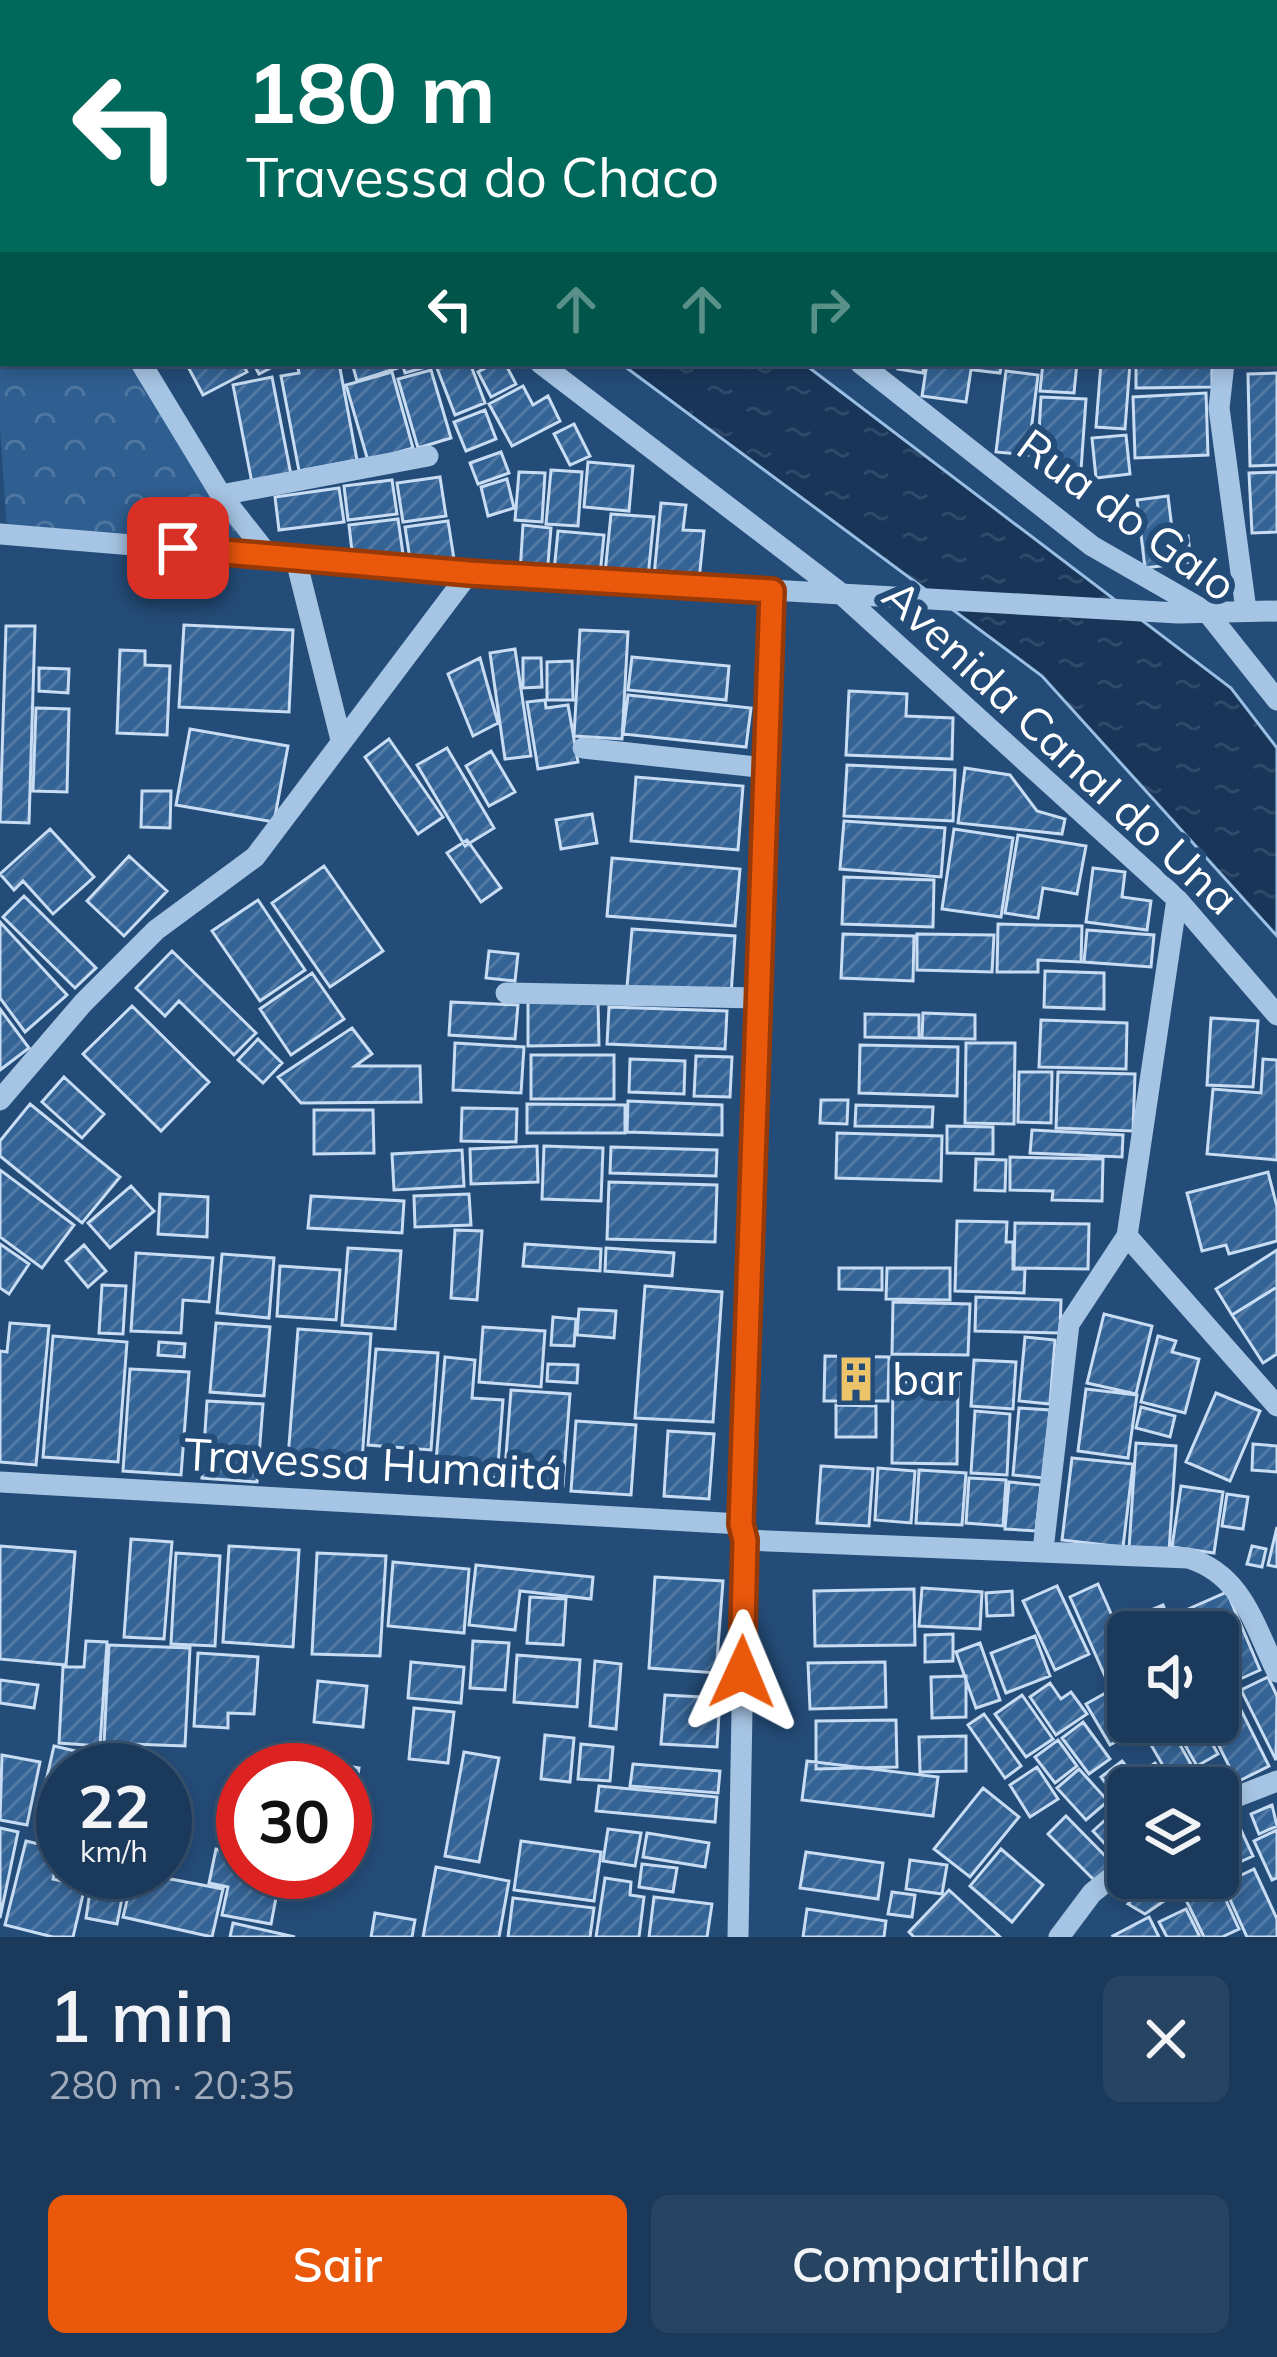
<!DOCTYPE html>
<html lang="pt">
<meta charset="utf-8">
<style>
body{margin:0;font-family:Mulish,sans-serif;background:#284463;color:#f1f3f6;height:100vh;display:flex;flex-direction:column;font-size:45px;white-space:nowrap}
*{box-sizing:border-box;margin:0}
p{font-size:39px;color:#a0acbb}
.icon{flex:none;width:66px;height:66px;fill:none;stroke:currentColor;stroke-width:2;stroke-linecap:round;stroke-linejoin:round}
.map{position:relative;height:1937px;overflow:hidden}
.sheet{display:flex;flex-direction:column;background:#1b395a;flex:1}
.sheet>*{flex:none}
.top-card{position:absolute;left:0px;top:0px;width:1278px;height:366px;box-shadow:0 6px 18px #0003,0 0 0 3px #395370;background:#00695c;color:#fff;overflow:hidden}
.buttons{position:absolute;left:1107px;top:1611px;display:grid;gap:24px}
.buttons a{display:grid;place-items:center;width:132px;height:132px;border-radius:18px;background:#1b395a;box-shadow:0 6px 18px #0003,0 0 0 3px #395370;font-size:60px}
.speed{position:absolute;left:36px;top:1743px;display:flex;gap:24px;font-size:60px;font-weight:700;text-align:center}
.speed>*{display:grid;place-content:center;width:156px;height:156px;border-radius:50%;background:#1b395a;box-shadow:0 6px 18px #0003,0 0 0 3px #395370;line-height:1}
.speed small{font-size:30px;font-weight:400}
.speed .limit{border:18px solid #d22;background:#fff;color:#111}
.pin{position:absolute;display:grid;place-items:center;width:102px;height:102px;color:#fff;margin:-51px;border-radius:24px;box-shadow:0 6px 18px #0006}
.me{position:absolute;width:132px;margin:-66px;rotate:1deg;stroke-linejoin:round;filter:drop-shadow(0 0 9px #0008)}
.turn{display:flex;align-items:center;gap:42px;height:252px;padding:0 48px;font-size:54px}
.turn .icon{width:156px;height:156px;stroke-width:2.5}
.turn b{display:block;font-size:84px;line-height:102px}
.lanes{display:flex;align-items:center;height:114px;padding:0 48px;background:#0003;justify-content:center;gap:60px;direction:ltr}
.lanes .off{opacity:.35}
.round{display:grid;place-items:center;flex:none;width:126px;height:126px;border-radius:18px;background:#284463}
.head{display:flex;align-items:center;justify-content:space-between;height:204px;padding:0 48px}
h1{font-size:72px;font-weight:600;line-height:90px}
.button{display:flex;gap:24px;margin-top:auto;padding:24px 48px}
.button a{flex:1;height:138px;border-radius:18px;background:#ea580c;color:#fff;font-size:48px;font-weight:600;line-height:138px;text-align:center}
.button a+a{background:#284463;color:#f1f3f6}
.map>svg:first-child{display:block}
</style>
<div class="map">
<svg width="1277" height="1937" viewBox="0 0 1277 1937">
<defs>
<pattern id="forest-crowns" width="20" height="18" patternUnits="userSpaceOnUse" patternTransform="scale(3)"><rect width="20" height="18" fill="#2f5e90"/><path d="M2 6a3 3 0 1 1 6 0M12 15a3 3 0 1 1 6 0" fill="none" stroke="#4e76a1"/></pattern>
<pattern id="water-ripples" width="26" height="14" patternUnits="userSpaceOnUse" patternTransform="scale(3)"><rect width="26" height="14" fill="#193659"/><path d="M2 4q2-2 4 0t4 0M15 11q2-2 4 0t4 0" fill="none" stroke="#304a6a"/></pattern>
<pattern id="building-hatch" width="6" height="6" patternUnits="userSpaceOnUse" patternTransform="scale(3)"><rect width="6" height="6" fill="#346395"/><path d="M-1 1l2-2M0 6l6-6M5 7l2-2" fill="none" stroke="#527aa5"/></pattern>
</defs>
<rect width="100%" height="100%" fill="#244c78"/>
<!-- forest -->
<path fill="url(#forest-crowns)" d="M0 128 3 363H141L279 565 8 545 0 427Z"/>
<!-- water -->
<path fill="url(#water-ripples)" stroke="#9abfe4" stroke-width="3" d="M620 363H803L1231 688 1277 748V936L1042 676Z"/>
<!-- building -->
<path fill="url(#building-hatch)" stroke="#c8ddf3" stroke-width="3" d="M575 0H639V3Z
M651 0H758L651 3Z
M1161 0V3L1063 1Z
M1164 0H1213V3H1164Z
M186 363H242L247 372 203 395Z
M253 363H280L259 374Z
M297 363H339L357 460 299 471 281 376 299 373Z
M352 363H397L398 368 357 381Z
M402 363H433V365L405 373Z
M435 363H470L485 403 455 415Z
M495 363H505L516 384 491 397 478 372Z
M899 363H924L923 373 898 369Z
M927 363H972L966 402 922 396Z
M974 363H1002L1000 373 973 370Z
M1043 363H1077L1074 393 1040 391Z
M1101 363H1130L1125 429 1096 427Z
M1136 363H1212V387L1136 388Z
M431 370 451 438 418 448 398 379Z
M1006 371 1038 375 1028 455 996 452Z
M392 372 413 448 368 461 346 385Z
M1277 373V465L1250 466 1248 374Z
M272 377 291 475 252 483 233 385Z
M523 386 533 405 548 396 560 421 512 446 489 404Z
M1206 393 1208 455 1135 458 1133 397Z
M1041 397 1086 399 1081 470 1037 467Z
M485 410 496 439 466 451 454 422Z
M574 424 590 456 570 465 554 434Z
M1126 435 1130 474 1096 478 1092 438Z
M501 452 509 473 478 484 470 463Z
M588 462 633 466 629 511 584 507Z
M551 470 582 472 578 526 546 524Z
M519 472 545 473 542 522 515 520Z
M1277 472V532L1252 533 1249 473Z
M440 477 446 516 403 522 397 483Z
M507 479 514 508 488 516 481 487Z
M392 480 397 514 348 520 344 486Z
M339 488 344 522 279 530 275 497Z
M1168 496 1173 537 1188 536 1191 562 1145 568 1137 500Z
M661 503 686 505 683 530 704 531 699 580 654 576Z
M611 514 654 517 648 577 605 573Z
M398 519 403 554 353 560 349 525Z
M448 521 454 559 411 566 405 527Z
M523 525 551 528 547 575 520 573Z
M558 531 604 535 600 575 554 571Z
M184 625 293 630 289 712 179 707Z
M6 626H35L29 823 0 822Z
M580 630 628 632 622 739 574 736Z
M515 649 531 756 505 759 490 653Z
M120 650 145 651V665L170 666 167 735 117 733Z
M632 657 729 666 726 700 628 690Z
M480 658 498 723 473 736 448 674Z
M523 658H541L542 687 523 688Z
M572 661 573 700H547V662Z
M39 668 69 669 68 693 39 691Z
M849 691 907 694 906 716 953 718 952 759 846 755Z
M628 695 751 708 746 747 623 734Z
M545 700 546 708 568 705 578 762 538 769 527 702Z
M36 708 69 709 67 792 33 791Z
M190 729 288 746 274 822 176 805Z
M389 739 443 817 418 834 365 757Z
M447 748 494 828 465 846 417 765Z
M491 751 515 792 489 806 466 766Z
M847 765 955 770 953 821 844 816Z
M965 768 1010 775 1037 811 1065 819 1062 834 958 823Z
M636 777 743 786 738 850 631 841Z
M142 791H171L170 828 141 827Z
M592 814 597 843 561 849 556 820Z
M844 821 945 828 941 877 840 869Z
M50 829 94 877 53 914 23 881 14 890 0 874Z
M954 829 1013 838 1001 917 942 909Z
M1018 835 1086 846 1077 894 1043 888 1038 918 1005 913Z
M467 840 501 888 481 902 447 853Z
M129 856 167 891 124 936 87 901Z
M612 858 740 869 735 926 607 916Z
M324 866 383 951 330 987 272 903Z
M1093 868 1125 872 1122 897 1151 901 1147 930 1086 922Z
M844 877 934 880 933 927 842 924Z
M24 896 96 968 75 988 3 917Z
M258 900 305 970 260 1001 212 931Z
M0 922 67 995 25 1032 0 998Z
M998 924 1082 926 1081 962 1038 960V972H997Z
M632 929 735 936 731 995 627 987Z
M1087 930 1154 935 1151 967 1084 962Z
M843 934 914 936 913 981 841 978Z
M917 934 994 935 992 972 917 970Z
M172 951 256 1033 234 1055 179 1001 165 1016 136 988Z
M489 951 518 954 515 981 486 978Z
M1045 971 1104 973V1009L1044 1007Z
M312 973 344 1019 291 1055 260 1009Z
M598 1001 599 1045 528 1046V1002Z
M451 1002 518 1005 515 1039 449 1035Z
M132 1006 209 1082 161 1131 83 1054Z
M609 1007 727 1011 725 1049 607 1044Z
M0 1009 29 1048 0 1070Z
M923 1013 975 1015V1039L922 1038Z
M865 1014 919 1015V1038L865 1037Z
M1211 1018 1258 1021 1253 1087 1207 1085Z
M1041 1020 1127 1023 1126 1069 1039 1067Z
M352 1028 372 1054 355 1066H420L421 1102 301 1103 278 1077Z
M258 1039 282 1063 263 1083 238 1060Z
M455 1043 524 1047 521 1093 453 1090Z
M966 1043H1015L1014 1124 965 1123Z
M860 1045 958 1047 957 1096 859 1093Z
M531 1055H614V1099H531Z
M696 1056 732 1057 730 1097 694 1096Z
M630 1059 685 1061 684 1094 629 1092Z
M1263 1059 1277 1060V1160L1207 1154 1213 1089 1261 1093Z
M1019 1072H1052L1051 1123 1018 1122Z
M1058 1072 1135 1074 1133 1131 1056 1128Z
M64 1077 104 1114 82 1138 42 1102Z
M821 1100H848L847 1124 820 1123Z
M628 1101 722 1105V1135L627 1132Z
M30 1104 120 1177 82 1223 0 1156V1141Z
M527 1104 625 1105V1133H527Z
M856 1105 933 1107 932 1127 855 1126Z
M462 1108 517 1109 516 1142 461 1141Z
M314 1110H373L374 1153 314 1154Z
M947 1126 993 1127V1154L947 1153Z
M1032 1130 1123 1135 1122 1157 1030 1153Z
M837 1133 942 1136 941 1181 836 1178Z
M537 1146 538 1182 471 1184 470 1149Z
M544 1146 603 1148 601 1201 542 1199Z
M611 1147 717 1150 716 1176 610 1173Z
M462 1150 464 1186 394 1190 392 1154Z
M1010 1157 1103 1159 1102 1201 1052 1200 1053 1191 1010 1190Z
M976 1159 1006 1160 1005 1191 975 1190Z
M0 1170 74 1225 42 1268 0 1237Z
M1268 1172 1277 1207V1241L1229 1254 1226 1245 1202 1251 1187 1193Z
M609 1182 717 1185 715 1242 607 1239Z
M131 1186 154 1211 110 1248 88 1223Z
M160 1194 208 1197 207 1237 158 1234Z
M469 1194 471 1225 415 1227 414 1196Z
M311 1196 404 1201 402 1233 308 1228Z
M957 1221 1007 1222 1006 1242H1013V1269H1025L1024 1293 955 1291Z
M1015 1223 1089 1224 1088 1269 1014 1268Z
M455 1230 482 1231 477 1300 451 1298Z
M0 1244 29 1264 9 1294 0 1288Z
M525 1244 601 1249 600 1271 523 1266Z
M84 1245 106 1271 88 1287 66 1261Z
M348 1248 401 1251 395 1329 342 1325Z
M606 1248 674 1253 672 1276 605 1271Z
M1277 1250V1287L1232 1315 1216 1289Z
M136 1253 213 1258 209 1302 183 1300 181 1333 131 1331Z
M222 1254 274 1258 269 1318 217 1313Z
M280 1266 340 1270 336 1320 277 1316Z
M839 1268H882V1290L839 1289Z
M887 1268H950V1300L886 1299Z
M102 1285 126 1286 123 1334 99 1333Z
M645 1286 722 1292 713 1422 635 1418Z
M1277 1287V1354L1263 1363 1232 1315Z
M976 1297 1061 1300 1060 1333 975 1331Z
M893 1302 970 1304 968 1355 892 1354Z
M579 1309 616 1311 614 1338 577 1335Z
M1104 1314 1152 1326 1136 1394 1087 1383Z
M553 1317 576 1319 574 1346 551 1345Z
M10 1323 49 1326 36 1465 0 1462V1351L7 1352Z
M216 1323 270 1327 264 1396 210 1392Z
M483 1327 545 1331 541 1387 479 1382Z
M298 1329 371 1334 361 1475 287 1471Z
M53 1336 127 1342 118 1462 43 1457Z
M1158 1336 1176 1341 1172 1352 1199 1359 1185 1413 1141 1402Z
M1025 1337 1055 1340 1050 1404 1019 1401Z
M159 1342 185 1344 184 1357 158 1355Z
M376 1349 438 1353 431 1450 368 1445Z
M825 1356 889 1357 888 1401H824Z
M445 1357 475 1360 472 1398 503 1400 497 1478 435 1473Z
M974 1360 1016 1362 1013 1409 971 1406Z
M548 1364 578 1365 577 1383 547 1381Z
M130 1369 189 1372 181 1475 123 1471Z
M893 1382H958L957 1464 892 1463Z
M1086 1389 1137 1395 1128 1458 1078 1451Z
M511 1390 570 1394 563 1486 504 1482Z
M1216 1393 1260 1411 1230 1481 1186 1462Z
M207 1401 263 1404 257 1482 202 1478Z
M836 1405 876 1406V1437H836Z
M1141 1407 1175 1416 1170 1437 1136 1428Z
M1019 1408 1050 1410 1044 1478 1013 1475Z
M975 1411 1010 1414 1007 1475 971 1473Z
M576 1421 636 1425 631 1495 571 1491Z
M668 1431 714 1434 709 1499 664 1496Z
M1136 1443 1176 1446 1169 1551 1129 1549Z
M1253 1444 1277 1446V1472L1252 1470Z
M1072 1458 1133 1464 1123 1547 1062 1540Z
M821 1466 873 1469 869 1526 817 1523Z
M878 1468 915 1471 911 1523 875 1520Z
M919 1470 966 1473 962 1525 916 1523Z
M969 1478 1006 1480 1003 1526 966 1523Z
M1009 1482 1041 1485 1036 1531 1005 1529Z
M1181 1486 1223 1492 1214 1553 1172 1547Z
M1227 1494 1248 1497 1243 1529 1222 1526Z
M1277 1527V1567L1268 1565Z
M131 1539 172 1542 164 1639 124 1637Z
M0 1546 75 1552 66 1665 0 1659Z
M229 1546 299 1550 293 1647 223 1642Z
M1252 1546 1266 1549 1262 1567 1247 1564Z
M176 1553 220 1556 215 1646 171 1644Z
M317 1553 386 1556 380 1656 312 1654Z
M393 1562 469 1569 464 1633 388 1626Z
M476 1565 593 1577 591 1599 520 1591 515 1630 469 1625Z
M655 1577 723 1581 716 1673 649 1668Z
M1098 1584 1128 1652V1685L1112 1692 1070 1597Z
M1057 1586 1089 1654 1055 1670 1023 1601Z
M922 1588 982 1592 980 1629 919 1626Z
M914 1589 915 1645 815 1646 814 1591Z
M1012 1591 1013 1615 987 1616 986 1593Z
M1227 1592 1260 1670 1218 1689V1632H1175L1168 1618Z
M530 1597 566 1599 563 1645 527 1643Z
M1163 1605 1174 1632H1128V1636L1122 1622Z
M953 1634V1661L925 1662V1635Z
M1035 1636 1050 1676 1006 1693 991 1653Z
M86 1641 107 1642 100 1746 59 1743 63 1667H84Z
M473 1641 509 1643 505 1690 470 1688Z
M980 1643 1000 1700 976 1708 956 1652Z
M109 1645 190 1648 185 1746 104 1743Z
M198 1653 258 1657 254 1714 228 1713V1728L194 1726Z
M517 1655 580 1660 577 1707 514 1702Z
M595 1661 621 1664 616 1729 590 1726Z
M411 1662 464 1667 461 1703 408 1698Z
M885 1662 886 1707 810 1709 808 1663Z
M966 1676V1717L932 1718 931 1677Z
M1268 1677 1277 1696 1276 1760 1241 1690Z
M0 1680 38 1685 34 1708 0 1703Z
M318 1681 367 1686 363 1727 314 1722Z
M1050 1683 1061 1699 1071 1692 1087 1714 1056 1735 1030 1697Z
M1230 1688 1269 1766 1237 1782 1207 1722H1218V1694Z
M1109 1691 1133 1732 1110 1745 1086 1704Z
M665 1695 720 1698 717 1747 661 1744Z
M1022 1695 1053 1739 1026 1757 995 1714Z
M414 1708 454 1712 448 1763 409 1759Z
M984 1714 1021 1766 1005 1778 968 1725Z
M896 1720 897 1767 816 1769V1721Z
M1083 1722 1110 1759 1089 1774 1062 1738Z
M1157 1722H1167L1201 1782 1192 1788H1176L1143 1731Z
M1200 1722 1218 1754 1197 1766 1178 1733Z
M545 1735 574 1738 570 1782 541 1779Z
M966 1736V1771L920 1772 919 1737Z
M1058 1740 1077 1766 1055 1783 1035 1757Z
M581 1744 613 1747 610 1781 578 1779Z
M54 1746 88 1754 85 1770H63V1831L36 1825Z
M464 1752 499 1758 479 1862 445 1856Z
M2 1755 40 1762 27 1825 0 1820Z
M308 1759 359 1768 349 1829 345 1828V1770H306Z
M807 1761 938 1777 933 1816 802 1800Z
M1122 1761 1135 1777 1155 1763 1174 1788H1128V1813L1101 1777Z
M633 1764 720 1771 718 1793 630 1786Z
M1037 1767 1058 1799 1030 1817 1010 1785Z
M1079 1769 1108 1801 1086 1820 1057 1788Z
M599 1786 717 1797 715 1822 596 1811Z
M983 1788 1019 1817 970 1877 934 1849Z
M1272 1805 1277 1826 1259 1834 1251 1814Z
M1114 1812 1128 1827V1853L1120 1860 1093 1831Z
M1066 1816 1114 1865 1096 1882 1048 1834Z
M1235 1817 1253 1856 1220 1871 1218 1826Z
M0 1828 18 1832 0 1918Z
M608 1829 641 1833 635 1866 603 1861Z
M243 1830V1872H281L271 1924 222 1915 228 1887 209 1883 216 1849 238 1854Z
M1277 1830V1878L1272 1880 1254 1841Z
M647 1833 709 1843 705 1867 643 1857Z
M26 1841 60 1849 53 1879 85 1886 73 1937H53L5 1925Z
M521 1841 601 1852 594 1901 514 1890Z
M1001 1849 1043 1885 1012 1922 970 1886Z
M806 1852 883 1863 878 1899 800 1888Z
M910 1860 947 1865 942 1894 906 1889Z
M642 1864 677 1868 673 1892 639 1887Z
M436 1867 509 1881 499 1937H423Z
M1254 1869 1277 1919V1937H1247L1223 1884Z
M93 1872H127L117 1924 86 1918Z
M134 1872 223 1889 212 1937 123 1917Z
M292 1872H334L332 1884 292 1877Z
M605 1878 631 1882 630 1895 644 1897 639 1937H596Z
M1156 1878H1174L1180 1890 1145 1914 1128 1904Z
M1218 1883 1239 1929 1222 1937H1204L1185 1898Z
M949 1890 1000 1937H914L909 1932Z
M892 1892 915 1895 912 1917 888 1914Z
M654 1897 712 1904 707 1937H649Z
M513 1898 594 1908 590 1937H508Z
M807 1909 886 1921 884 1937H803Z
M1186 1909 1200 1937H1167L1159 1922Z
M375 1913 415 1920 412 1937H371Z
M1149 1917 1159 1937H1114L1113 1936Z
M233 1923 295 1937H230Z"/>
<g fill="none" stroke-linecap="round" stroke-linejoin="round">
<!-- minor -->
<path stroke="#a6c4e3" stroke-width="21" d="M66 0 70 3
M365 0 369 3
M520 0 521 3
M1223 0V3
M770 3V0
M1060 3 1061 0
M0 129 3 134
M141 363 221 495 268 555
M540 363 838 591 1177 899 1277 1015
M860 363 1092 546 1207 612 1277 700
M1224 363 1219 408 1246 610
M221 495 428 456
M0 534 469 573 1178 613 1277 611
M296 560 341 740
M583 748 766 768
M506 993 758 998
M0 1100 83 1003 156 930 255 857 469 573
M1127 1236 1277 1406
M0 1482 741 1524
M745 1540 1188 1558C1242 1574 1254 1625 1277 1672
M1043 1550 1069 1324 1127 1236 1177 899
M1218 1804 1277 1781
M738 1937 745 1540 741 1524 772 591
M1059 1937 1092 1893 1128 1864"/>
</g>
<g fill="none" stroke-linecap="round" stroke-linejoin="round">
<!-- route casing -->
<g stroke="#983908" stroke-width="30">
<path id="route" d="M178 548 469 573 772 591 741 1524 745 1540 742 1672"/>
</g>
<!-- route -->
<use href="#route" stroke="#ea580c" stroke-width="21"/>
</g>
<!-- icons -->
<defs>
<g id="building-bare" transform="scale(3.6)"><path d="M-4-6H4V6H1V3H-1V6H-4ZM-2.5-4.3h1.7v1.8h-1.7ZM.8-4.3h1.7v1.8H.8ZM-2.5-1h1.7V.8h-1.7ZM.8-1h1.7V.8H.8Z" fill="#edc36a" stroke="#244c78" stroke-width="2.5" paint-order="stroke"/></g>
</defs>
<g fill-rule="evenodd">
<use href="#building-bare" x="856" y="1379"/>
</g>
<g text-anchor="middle" stroke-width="12" stroke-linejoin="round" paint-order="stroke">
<!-- street labels -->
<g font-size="45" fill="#fff" stroke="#244c78">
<text transform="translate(1127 515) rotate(36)" y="16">Rua do Galo</text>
<text transform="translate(1061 747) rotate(43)" y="16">Avenida Canal do Una</text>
<text transform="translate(373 1464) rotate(3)" y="16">Travessa Humaitá</text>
</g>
<!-- poi labels -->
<g font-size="45" fill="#fff" stroke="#244c78" text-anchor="start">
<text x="892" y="1395">bar</text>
</g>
</g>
</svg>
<div class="buttons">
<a><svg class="icon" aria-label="sound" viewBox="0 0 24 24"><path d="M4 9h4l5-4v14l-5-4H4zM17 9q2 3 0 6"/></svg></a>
<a><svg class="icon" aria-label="layers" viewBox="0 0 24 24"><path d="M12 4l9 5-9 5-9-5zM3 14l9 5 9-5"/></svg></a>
</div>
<div class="speed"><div>22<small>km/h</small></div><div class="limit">30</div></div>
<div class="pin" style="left:178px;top:548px;background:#d93025"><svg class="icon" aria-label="arrive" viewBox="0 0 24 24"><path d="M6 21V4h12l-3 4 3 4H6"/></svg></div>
<svg class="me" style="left:742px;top:1672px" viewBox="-20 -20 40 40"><path d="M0-17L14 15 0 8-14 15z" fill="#ea580c" stroke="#fff" stroke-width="4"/></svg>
<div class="top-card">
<div class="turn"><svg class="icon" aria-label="left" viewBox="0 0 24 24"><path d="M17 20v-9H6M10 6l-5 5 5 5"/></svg><div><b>180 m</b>Travessa do Chaco</div></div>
<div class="lanes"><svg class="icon" aria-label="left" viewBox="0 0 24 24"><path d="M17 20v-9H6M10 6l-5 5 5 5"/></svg><svg class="icon off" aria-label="ahead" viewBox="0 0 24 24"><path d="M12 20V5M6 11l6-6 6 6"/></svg><svg class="icon off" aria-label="ahead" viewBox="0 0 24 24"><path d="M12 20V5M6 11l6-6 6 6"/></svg><svg class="icon off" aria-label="right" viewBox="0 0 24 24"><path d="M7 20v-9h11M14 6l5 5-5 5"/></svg></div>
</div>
</div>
<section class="sheet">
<div class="head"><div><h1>1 min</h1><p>280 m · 20:35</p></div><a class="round"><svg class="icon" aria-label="close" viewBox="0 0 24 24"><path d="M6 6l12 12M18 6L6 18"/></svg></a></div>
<div class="button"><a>Sair</a><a>Compartilhar</a></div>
</section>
